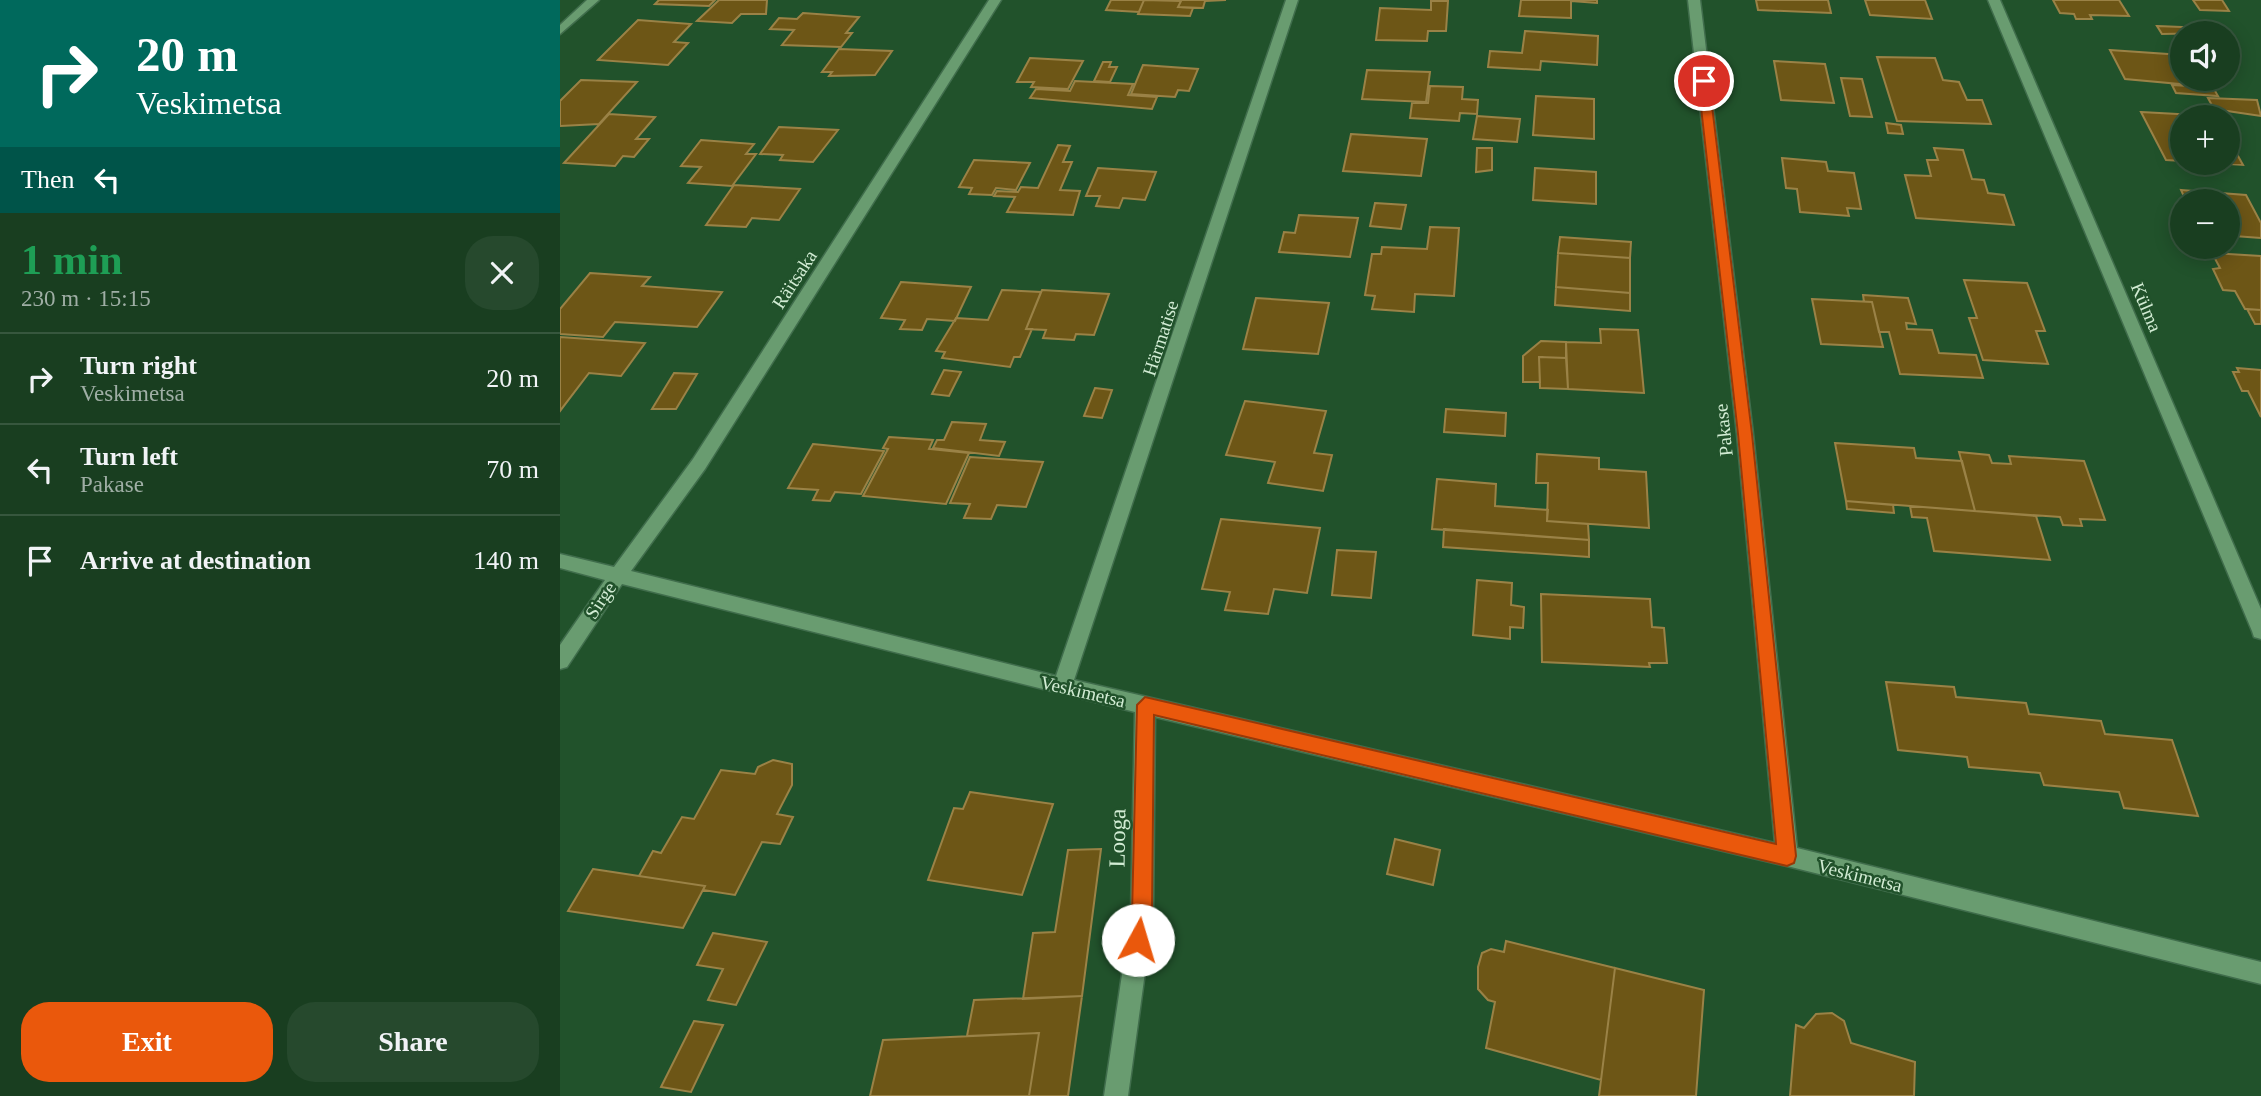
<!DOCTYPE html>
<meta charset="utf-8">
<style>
body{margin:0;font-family:Georgia,serif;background:#26492d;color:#f1f3f6;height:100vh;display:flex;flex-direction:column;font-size:26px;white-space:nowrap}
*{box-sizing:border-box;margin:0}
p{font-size:23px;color:#9faea5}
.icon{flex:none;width:38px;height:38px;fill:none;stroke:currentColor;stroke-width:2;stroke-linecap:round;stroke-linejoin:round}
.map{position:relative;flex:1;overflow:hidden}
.sheet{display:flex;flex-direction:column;background:#193e20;width:560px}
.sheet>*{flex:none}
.hud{background:#00695c;color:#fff;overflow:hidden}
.fabs{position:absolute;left:1610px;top:21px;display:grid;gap:14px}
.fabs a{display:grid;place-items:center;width:70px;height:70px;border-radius:50%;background:#193e20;box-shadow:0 4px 18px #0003,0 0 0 2px #37573e;font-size:35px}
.pin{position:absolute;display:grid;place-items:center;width:60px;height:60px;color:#fff;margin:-30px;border:4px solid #fff;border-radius:50%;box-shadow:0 2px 7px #0007}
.me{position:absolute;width:77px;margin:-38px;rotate:6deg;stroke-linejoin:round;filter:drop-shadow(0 0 5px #0008)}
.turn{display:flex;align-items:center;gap:24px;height:147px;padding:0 21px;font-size:32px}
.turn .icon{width:91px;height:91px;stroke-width:2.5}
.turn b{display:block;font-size:49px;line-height:60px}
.then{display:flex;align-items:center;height:66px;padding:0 21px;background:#0003;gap:14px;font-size:26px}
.round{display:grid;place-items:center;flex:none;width:74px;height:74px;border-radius:28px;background:#26492d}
.headline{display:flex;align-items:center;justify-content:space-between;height:119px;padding:0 21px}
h1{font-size:42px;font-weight:700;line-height:52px;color:#1e9e55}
.primary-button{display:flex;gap:14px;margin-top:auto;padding:14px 21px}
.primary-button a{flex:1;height:80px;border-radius:28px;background:#ea580c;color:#fff;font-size:28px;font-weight:700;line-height:80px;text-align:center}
.primary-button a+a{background:#26492d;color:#f1f3f6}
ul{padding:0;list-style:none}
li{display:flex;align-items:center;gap:21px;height:91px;padding:0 21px;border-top:2px solid #37573e}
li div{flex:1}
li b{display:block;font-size:26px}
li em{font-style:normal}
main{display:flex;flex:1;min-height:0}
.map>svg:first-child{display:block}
</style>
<main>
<section class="sheet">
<div class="hud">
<div class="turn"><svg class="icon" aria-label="right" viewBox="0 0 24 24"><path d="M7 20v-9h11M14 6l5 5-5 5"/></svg><div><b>20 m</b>Veskimetsa</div></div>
<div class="then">Then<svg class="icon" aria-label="left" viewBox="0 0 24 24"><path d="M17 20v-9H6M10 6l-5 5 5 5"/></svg></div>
</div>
<div class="headline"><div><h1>1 min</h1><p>230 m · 15:15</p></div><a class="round"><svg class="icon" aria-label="close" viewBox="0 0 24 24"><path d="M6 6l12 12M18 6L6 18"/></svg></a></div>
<ul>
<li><svg class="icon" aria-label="right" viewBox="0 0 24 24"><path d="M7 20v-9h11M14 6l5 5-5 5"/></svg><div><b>Turn right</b><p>Veskimetsa</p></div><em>20 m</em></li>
<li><svg class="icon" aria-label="left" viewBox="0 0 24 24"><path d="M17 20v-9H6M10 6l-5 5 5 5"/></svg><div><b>Turn left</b><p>Pakase</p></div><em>70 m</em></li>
<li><svg class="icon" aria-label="arrive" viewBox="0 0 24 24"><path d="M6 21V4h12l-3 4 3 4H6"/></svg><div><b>Arrive at destination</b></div><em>140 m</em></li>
</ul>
<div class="primary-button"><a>Exit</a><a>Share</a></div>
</section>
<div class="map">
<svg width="1701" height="1096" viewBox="0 0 1701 1096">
<rect width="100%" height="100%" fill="#21522b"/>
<!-- building -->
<path fill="#6d5616" stroke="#9a8246" stroke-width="2" d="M99 0H155L149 6 95 4Z
M159 0H207L206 14H181L172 23 137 21Z
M551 0H584L579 12 546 10Z
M584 0 621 1 618 7 633 8 630 16 578 14Z
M612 0H666L645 1 643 8 618 7 621 1Z
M961 0H1037V3L1011 1V18L959 16Z
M1196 0H1268L1271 13 1198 10Z
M1305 0H1365L1372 19 1310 15Z
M1493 0H1559L1569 16 1530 15 1532 19H1516L1514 14 1500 13Z
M1633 0H1662L1669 11 1640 10Z
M871 1H888L886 31H868L867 41 816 40 820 8 871 10Z
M243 13 299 17 286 33H292L281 47 222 45 234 30 210 29 219 18 237 19Z
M78 20 131 24 114 42 128 43 108 65 38 60Z
M1597 26 1646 28 1650 33 1602 34Z
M965 31 1038 36 1037 65 981 61 980 70 928 67 930 51 962 53Z
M279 49 332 51 315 75 269 76 272 72H262Z
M1550 50 1622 55V79H1637L1642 86 1565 79Z
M1317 57 1375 58 1383 80 1399 82 1407 100H1422L1431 124 1337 121Z
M470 58 523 61 508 89 471 87 474 82H457Z
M1214 61 1265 64 1274 103 1221 100Z
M543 62H551L549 67H557L550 82 534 81Z
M583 65 638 69 629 91 618 90 615 97 571 94Z
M807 70 870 72 866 102 802 99Z
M1281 78 1302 79 1312 117 1290 116Z
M21 80 77 82 39 124 0 126V101Z
M515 81 573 84 568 95 597 97 592 109 470 98 476 89 510 91Z
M1642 84H1651L1658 96 1616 93 1612 85 1644 87Z
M870 86 903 87 902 99 918 100 917 114 900 113 899 121 850 118 852 103H868Z
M976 96 1034 99V139L973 135Z
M1648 98 1697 100 1701 116 1654 109Z
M1581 112 1654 116 1655 117H1622V161L1606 160Z
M49 114 95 117 76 139H89L74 157 63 156 55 166 4 163Z
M917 116 960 119 957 142 913 139Z
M1326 123 1341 125 1343 134 1328 133Z
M219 127 278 130 253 162 220 160 223 155 200 154Z
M791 134 867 139 861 176 783 171Z
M1668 138 1683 165 1653 163H1668Z
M141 140 194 144 186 154H196L172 186 128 183 141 167 121 166Z
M498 145 510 146 503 162H512L500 190 520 191 513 215 447 212 455 197 434 196 437 191 458 192 461 187 478 188Z
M917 148H932V170L916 172Z
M1374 148 1403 150 1412 179 1424 180 1428 193 1444 195 1454 225 1356 218 1345 175 1371 176 1367 160H1378Z
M1222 158 1266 162 1268 171 1294 173 1301 209 1287 208 1289 216 1240 212 1237 189 1226 188Z
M414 160 470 163 456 190 436 188 432 195 409 194 412 188 399 187Z
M538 168 596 172 585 200 563 198 559 208 536 206 540 196H526Z
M975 168 1036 172V204L973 200Z
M174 185 240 189 219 220 192 218 186 227 146 225Z
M1621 190 1686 195 1701 223V238L1674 236 1668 232V201H1626Z
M815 203 846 205 841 229 810 226Z
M739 215 798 218 790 257 719 252 724 232 735 233Z
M870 227 899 228 894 296 855 294 854 312 812 309 815 296 805 295 812 254H821L822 247 867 249Z
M1000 237 1071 242 1070 258 998 253Z
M998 253 1070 258V293L996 287Z
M1652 253 1701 256V310L1685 309 1675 291 1663 290 1653 269 1660 268Z
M30 273 90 277 82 286 162 292 137 327 55 322 43 337 0 334V309Z
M1404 280 1467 283 1485 331H1476L1488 364 1423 360 1409 318H1417Z
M341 282 411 287 395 321 367 319 362 330 340 329 345 320 321 318Z
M996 287 1070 293V311L995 305Z
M442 290 481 292 466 329H472L460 357H454L450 367 382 358 385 352 376 351 396 318 428 320Z
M482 290 549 294 534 335 516 334 514 340 483 338 486 330 466 329Z
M1303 295 1348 298 1356 324 1346 323 1347 329 1372 330 1379 353 1416 355 1423 378 1340 374 1329 332H1319L1312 302H1304Z
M696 298 769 303 758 354 683 349Z
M1252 299 1312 302 1323 347 1261 344Z
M1687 309 1701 310V324H1695Z
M1040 329 1078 330 1084 393 1008 389 1006 342 1041 343Z
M0 337 85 343 61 376 29 373 0 411Z
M981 341 1006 342V358L979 357 980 382H963V356Z
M979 357 1006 358 1008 389 980 388Z
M1677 368 1701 370V417L1688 391H1682L1673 372H1679Z
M384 370 401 372 389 396 372 394Z
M114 373 137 374 116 409H92Z
M535 388 552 390 542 418 524 416Z
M685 401 766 411 754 453 772 455 763 491 708 483 715 462 666 455Z
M886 409 946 413 945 436 884 432Z
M392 422 426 424 420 440 445 442 439 456 373 448 377 440H384Z
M329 437 373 440 369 449 409 453 386 504 303 496 328 449 323 448Z
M1275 443 1354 448 1356 458 1402 461 1415 511 1286 501Z
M253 444 324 451 301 494 275 492 270 501 253 500 258 490 228 488Z
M1399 452 1429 455 1432 463 1451 464 1449 456 1524 461 1545 520 1520 519 1522 526 1503 525 1500 517 1415 511Z
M977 454 1039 458V469L1086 472 1089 528 987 521 988 483H976Z
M410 457 483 462 466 507 437 505 431 519 404 518 410 504 390 503Z
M877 479 936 484 935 506 988 510 987 521 1028 524 1029 540 872 529Z
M1286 501 1333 505 1334 513 1287 509Z
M1350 506 1476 516 1490 560 1374 551 1367 518 1352 517Z
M661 519 760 528 747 593 714 589 708 614 665 610 670 592 642 589Z
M884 529 1029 540V557L883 547Z
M777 550 816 552 811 598 772 595Z
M917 580 952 583 951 605 964 607 963 628 950 627V639L913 635Z
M981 594 1090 599 1092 627 1104 628 1107 663H1089L1090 667 982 662Z
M1326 682 1394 687 1396 697 1466 703 1469 714 1541 721 1545 734 1612 740 1638 816 1564 808 1559 792 1484 785 1480 773 1409 767 1407 757 1338 750Z
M213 760 232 764V785L217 814 233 817 220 844 202 842 175 895 143 890 145 886 79 876 93 851 101 853 122 817 134 819 161 770 195 774 198 767Z
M410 792 493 804 462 895 368 880 394 808 403 809Z
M835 839 880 850 873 885 827 874Z
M541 849 522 996 463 999 473 933 495 932 508 850Z
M33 869 79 876 145 886 123 928 8 911Z
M153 933 207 942 176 1005 148 1000 163 969 137 965Z
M946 941 1055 968 1041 1080 926 1048 935 1002 928 1000 918 989V967L922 953 931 949 944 952Z
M1055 968 1144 990 1136 1096H1039Z
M522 996 508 1096H469L479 1033 407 1036 414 1000Z
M1272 1013 1284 1021 1291 1043 1355 1062 1354 1096H1230L1236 1025 1244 1028 1256 1014Z
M134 1021 163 1025 131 1092 101 1087Z
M479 1033 469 1096H310L323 1040Z"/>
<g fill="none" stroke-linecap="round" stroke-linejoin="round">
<!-- minor casing -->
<g stroke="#406d4c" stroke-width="3">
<path id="minor" d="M27 0H39L0 34V25Z
M429 0H441L145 469 71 571 496 676 726 0H738L514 680 1215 843 1177 434 1128 0H1140L1193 434 1237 848 1701 962V984L1227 866 595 717 593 914 568 1096H544L571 914 575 712 62 584 7 667 0 669V645L45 580 0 568V554L54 567 133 459Z
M1428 0H1440L1701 609V639L1694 637 1692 631Z"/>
</g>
<!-- minor -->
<use href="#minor" fill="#699c70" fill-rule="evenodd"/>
</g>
<!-- route -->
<path fill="#ea580c" stroke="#983908" stroke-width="2" d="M1144 78 1149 81 1192 434 1236 856 1234 863 1227 866 594 715 592 914 585 947 578 950 571 947 568 940 572 914 577 705 585 697 1216 844 1178 434 1138 81Z"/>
<g text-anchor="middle" stroke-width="5" stroke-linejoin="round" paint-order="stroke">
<!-- street labels -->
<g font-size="19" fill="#d2ecd4" stroke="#21522b">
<text transform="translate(234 279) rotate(-57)" y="7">Räitsaka</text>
<text transform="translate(1587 307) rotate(67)" y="7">Külma</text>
<text transform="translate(600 338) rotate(-72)" y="7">Härmatise</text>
<text transform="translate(1163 430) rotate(-96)" y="7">Pakase</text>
<text transform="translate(40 600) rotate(-56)" y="7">Sirge</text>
<text transform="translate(523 691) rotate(13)" y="7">Veskimetsa</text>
<text transform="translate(1300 875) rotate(14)" y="7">Veskimetsa</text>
</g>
<!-- near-street labels -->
<g font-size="23" fill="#d2ecd4" stroke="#21522b">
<text transform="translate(557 838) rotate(-89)" y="8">Looga</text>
</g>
</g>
</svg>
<div class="fabs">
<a><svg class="icon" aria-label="sound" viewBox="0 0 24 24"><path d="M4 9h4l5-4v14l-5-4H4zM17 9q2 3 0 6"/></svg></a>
<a>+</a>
<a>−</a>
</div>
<div class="pin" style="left:1144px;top:81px;background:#d93025"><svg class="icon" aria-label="arrive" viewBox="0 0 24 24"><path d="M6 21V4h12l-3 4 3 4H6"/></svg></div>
<svg class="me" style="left:578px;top:940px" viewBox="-20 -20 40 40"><circle r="19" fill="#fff"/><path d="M0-13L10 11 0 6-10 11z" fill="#ea580c"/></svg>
</div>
</main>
